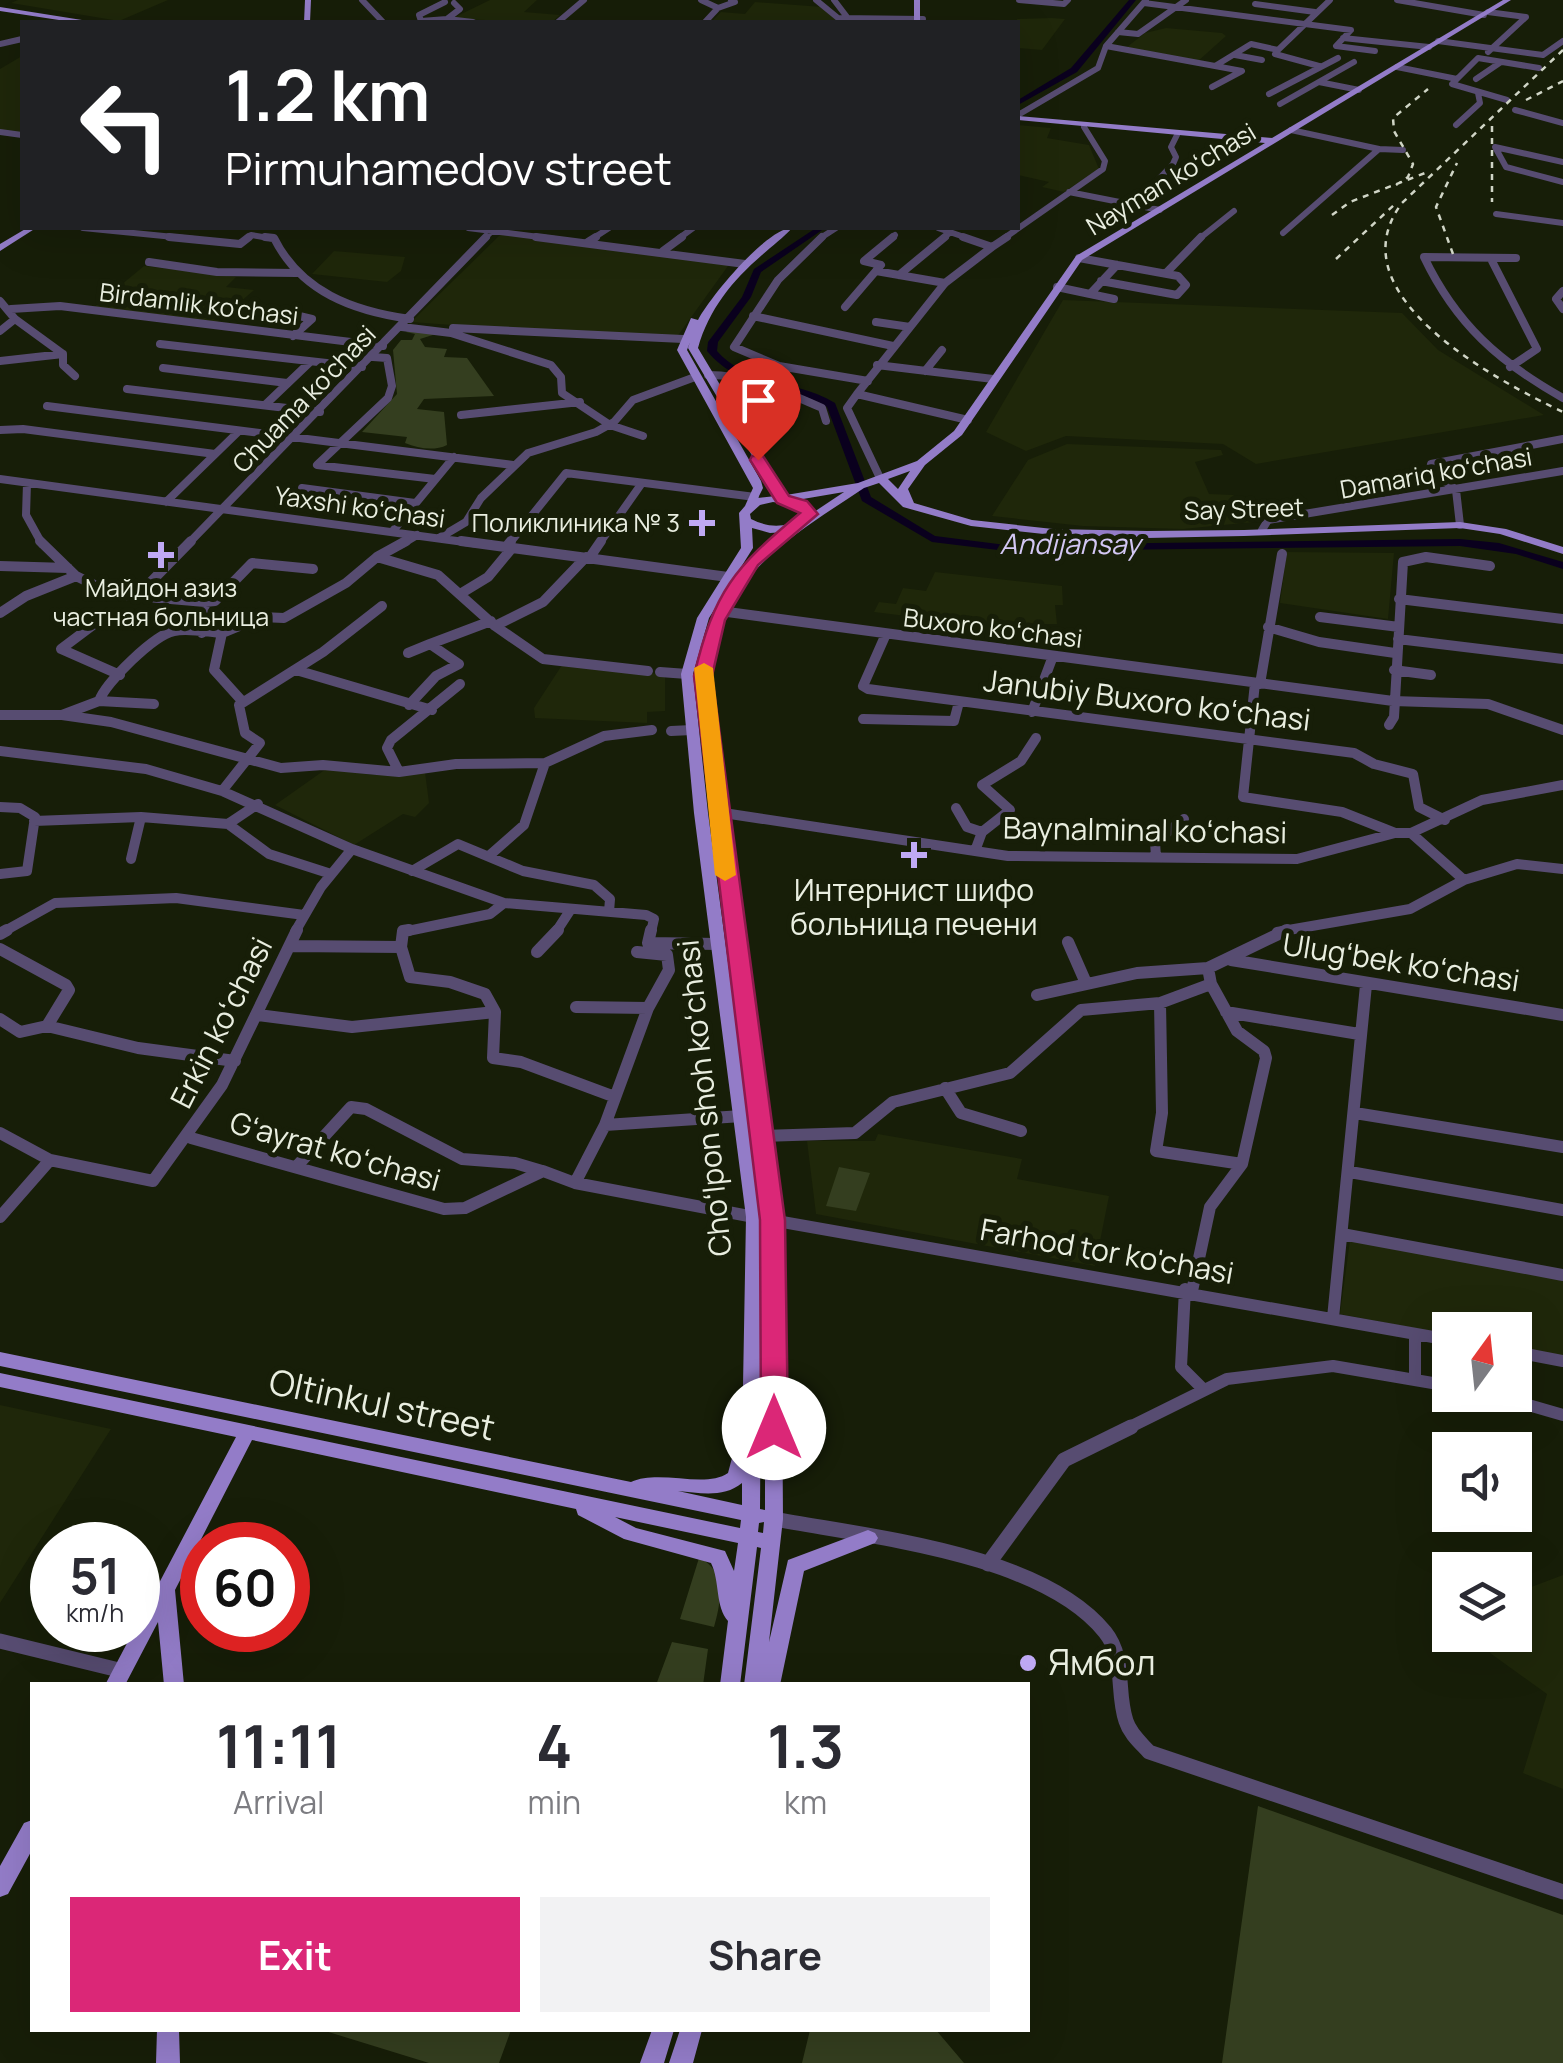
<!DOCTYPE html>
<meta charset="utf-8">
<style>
body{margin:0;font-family:Manrope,sans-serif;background:#f2f2f3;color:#2b2b33;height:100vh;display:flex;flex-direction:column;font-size:38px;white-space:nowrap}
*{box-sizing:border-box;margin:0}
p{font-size:32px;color:#7c7c81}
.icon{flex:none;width:55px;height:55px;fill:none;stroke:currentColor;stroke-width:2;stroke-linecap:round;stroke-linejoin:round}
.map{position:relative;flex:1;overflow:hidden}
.drawer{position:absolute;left:30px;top:1682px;width:1000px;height:350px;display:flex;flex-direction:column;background:#fff;border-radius:0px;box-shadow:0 10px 40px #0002}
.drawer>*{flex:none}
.banner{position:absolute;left:20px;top:20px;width:1000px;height:210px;border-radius:0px;box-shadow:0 10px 40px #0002;background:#202124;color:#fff;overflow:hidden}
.needle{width:65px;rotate:15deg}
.buttons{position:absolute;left:1432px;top:1312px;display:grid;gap:20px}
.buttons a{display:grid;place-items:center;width:100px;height:100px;border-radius:0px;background:#fff;box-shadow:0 10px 40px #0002;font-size:50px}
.speed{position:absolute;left:30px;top:1522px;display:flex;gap:20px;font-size:50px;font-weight:700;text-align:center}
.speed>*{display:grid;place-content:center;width:130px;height:130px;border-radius:50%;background:#fff;box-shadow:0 10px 40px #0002;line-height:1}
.speed small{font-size:25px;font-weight:400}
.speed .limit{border:15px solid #d22;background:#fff;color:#111}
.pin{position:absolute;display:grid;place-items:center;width:85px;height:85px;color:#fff;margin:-102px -42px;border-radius:50% 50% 50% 0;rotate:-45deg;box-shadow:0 0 10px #0007}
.pin .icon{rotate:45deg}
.me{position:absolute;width:110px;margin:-55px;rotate:0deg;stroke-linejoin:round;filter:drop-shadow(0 0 8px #0008)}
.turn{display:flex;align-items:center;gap:35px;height:210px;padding:0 40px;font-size:45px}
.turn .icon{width:130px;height:130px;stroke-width:2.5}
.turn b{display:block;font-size:70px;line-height:85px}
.eta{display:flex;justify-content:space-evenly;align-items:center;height:170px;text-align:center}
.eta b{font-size:60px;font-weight:700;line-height:70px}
.cta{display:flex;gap:20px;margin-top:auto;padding:20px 40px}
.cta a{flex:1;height:115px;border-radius:0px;background:#db2777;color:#fff;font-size:40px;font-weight:700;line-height:115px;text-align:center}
.cta a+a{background:#f2f2f3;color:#2b2b33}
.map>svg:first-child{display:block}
</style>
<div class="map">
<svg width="1563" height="2063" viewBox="0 0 1563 2063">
<rect width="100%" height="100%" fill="#171e08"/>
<!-- built -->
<path fill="#1f270a" d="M18 0H168L119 21 11 3Z
M490 0H537L524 12 560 15 552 22 451 19Z
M755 2 823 7 839 21 711 22 721 12 745 14Z
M1017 19 1052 18 1065 19 1042 50 1018 48Z
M1166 28 1222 33 1226 36 1197 62 1127 47 1145 33Z
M22 56V134L0 131V69Z
M1018 125 1051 128 1047 138 1089 145 1099 169 1064 192 1042 187 1049 182 1018 175Z
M502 233 727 263 728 266 674 341 411 322Z
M334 251 405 257 401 271 387 282 312 274Z
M144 266 236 277 226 287 254 290 216 323 92 309Z
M1063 300 1402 313 1438 350 1544 415 1256 464 1223 444 1066 436 1026 451 986 432Z
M1067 444 1221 450 1223 455 1195 462 1209 494 1233 495 1264 521 1183 529 1083 526 992 516 1028 460Z
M1287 552 1394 553 1388 619 1280 603Z
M935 572 1062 586 1063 605H1055L1057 624H1032L1030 640 911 626 914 617 874 612 879 602 896 604 903 588 926 591Z
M564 662 665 675V711L647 712V723L535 718 534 708Z
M326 769 373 775 425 772 429 803 415 817 403 814 354 845 275 805Z
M878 1134 1022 1159 1017 1179 1109 1196 1095 1266 816 1214 807 1141H875Z
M1350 1240 1563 1278V1356L1515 1347V1330H1450V1335L1340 1314Z
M0 1405 111 1429 0 1603Z
M1563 1575V1789L1523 1773 1547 1694 1490 1653 1499 1635H1515L1518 1592Z"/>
<!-- green -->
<path fill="#343e1f" d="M409 329 439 333 420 339 425 347 447 349 444 357 467 358 494 396 424 399 417 409 444 412 447 445C435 451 419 449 405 443L407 437 362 432 397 394 393 350 401 340H412L415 334 406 332Z
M839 1167 870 1173 856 1211 826 1206Z
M699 1558C727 1570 721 1603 714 1627L680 1619Z
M672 1642 708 1649 703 1685H656Z
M1258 1806 1563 1915V2063H1222Z
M322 2030H511L499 2063H429Z
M810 2030H936L964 2063H802Z"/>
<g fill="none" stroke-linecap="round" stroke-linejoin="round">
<!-- river -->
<path fill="#0a001e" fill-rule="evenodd" d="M1129 0H1136L1077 72 1018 105V100L1071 68Z
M816 228H825L761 272 751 297 718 342 717 351C747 385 797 380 835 403L871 497 935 536 1006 545 1460 539 1499 543 1563 562V569L1516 554 1460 546 1006 551 932 542 862 501 827 407C786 382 740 391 707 351L708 342 742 297 754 269Z"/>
<!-- minor-far4 -->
<path stroke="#574c71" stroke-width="6" d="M362 0 383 22
M701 0 718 8
M816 0 838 18 923 19
M834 0 847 17 844 19
M1019 0 1064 4 1068 0
M1146 0 1106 46 1215 66
M1397 0 1484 15
M445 2 419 15 421 21 447 19
M454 3 460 9 447 19 473 22
M1144 3 1351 30 1336 46 1375 51
M1255 4 1315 12
M1488 12 1526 17 1488 52
M558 22 584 0
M705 22 718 8 735 2 731 0
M1118 32 1138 34 1186 0
M1343 38 1429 47
M1438 41 1543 55 1563 41
M0 44 22 39
M1278 50 1275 54 1319 66
M1235 55 1262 60
M1397 67 1457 79
M1476 79 1501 62
M1319 82 1359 90
M1212 87 1242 71 1215 66 1251 44 1278 50 1330 0
M1269 94 1338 58
M1507 100 1452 84 1478 58 1539 68
M1280 104 1354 62
M1515 110 1563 123
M1018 115 1098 68 1106 46
M1456 125 1480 103 1478 93
M0 132 22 135
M1379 149 1403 150
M1563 162 1495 147 1506 167 1563 182
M1069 192 1160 210
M1135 204 1173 164 1176 157 1171 147 1177 135
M1496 214 1563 223
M83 228 194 239
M468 228 555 239
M938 228 970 239
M1283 233 1379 149 1291 130
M246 239 251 235 275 239
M484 239 493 230
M592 239 609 228
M678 239 693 228
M819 239 836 228
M890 239 895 235
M942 239 951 232
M1003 239 1103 169 1105 161 1084 127
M1199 239 1234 211"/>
<!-- minor-far3 -->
<path stroke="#574c71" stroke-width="8" d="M169 237 240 244 249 237
M265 237 274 238C301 292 353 311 410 319
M536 237 745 264
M822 237 778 280 734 347 779 366 868 381
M963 237 992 247 945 283 857 394 968 420
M588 242 596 237
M992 247 1007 237
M663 251 682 237
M1079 258 1178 276 1186 285 1177 295 1101 281
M1516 258 1424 257C1456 324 1499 362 1563 398
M1492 261 1537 349 1510 367
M149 262 217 272 296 273
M876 271 945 283
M1166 273 1201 237
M899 275 945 237
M1057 287 1090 294
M1563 291 1556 299 1563 309
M1114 299 1090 294 1117 265
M0 301 15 319 0 331
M845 307 881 265 864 261 893 237
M11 309 60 306 383 346
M278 311 312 319 293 336
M753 316 893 346
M876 322 910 327
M402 327 451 333 551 365 561 377 562 393 610 425 643 436
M453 328 683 339
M160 344 362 367
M63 354V365L75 376
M373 357 387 358 392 386 388 398 317 465 435 479
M0 361 63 354 15 319
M877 365 993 379
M163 368 287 383
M925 371 942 350
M708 375C748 375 786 392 822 408L826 421
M127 389 320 412
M857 394 847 408 880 478
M265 405 310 362
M47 406 513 465
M461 415 580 402
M0 430 23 429 215 454
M0 479 479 544
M27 483 26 515 42 544
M302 488 415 503
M166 502 239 431
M1460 525 1456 490 1430 470 1431 464 1563 439
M1262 530 1268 520 1563 471
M392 532 454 457
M439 538 466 522 481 498 528 453 596 432 614 422 633 400 695 377
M188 544 486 237
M402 544 417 535
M509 544 566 473 755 497
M599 544 642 483"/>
<!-- minor-far2 -->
<path stroke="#574c71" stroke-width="10" d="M461 541 728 577
M506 547 511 541
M377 557 406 541
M590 557 601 541
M0 566 68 568
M76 576 113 594 205 602 215 601 252 563 313 569
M140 593 191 541
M460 594 488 577 512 548
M1399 599 1563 619
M720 611 1393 701 1488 704 1563 730
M0 613 26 596 76 576 40 541
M1320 617 1399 627
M93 625 61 649 120 675
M495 626 543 602 586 557
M1268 627 1319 642 1395 653
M202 633 205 602
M222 633 261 617 284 618 346 583 377 557 438 575 495 626 543 659 648 671
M886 634 863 686 868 689 1354 753 1374 764 1413 774 1419 807 1445 820
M1398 639 1563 659
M408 653 430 644
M296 670 432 710
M1394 670 1431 675
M660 672 687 674
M1255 683 1243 797 1342 812 1395 833
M1260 684 1282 554
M99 701 154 704
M409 705 436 676 459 664 430 644 491 621
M1032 712 1053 656
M0 715H62L111 722 281 768 323 765 399 772 456 764 545 763 604 736 652 730
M62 715 99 701C106 682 154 635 174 631 188 628 207 632 222 633L214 670 242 701
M863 719 954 721 959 702
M1389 725 1394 717 1403 562 1426 557 1490 566
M671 731 692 730
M0 751 146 769 222 791 352 849 504 903 646 915 654 919 651 932
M399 772 387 748 391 740 460 684
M222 791 260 743 245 733 239 705 323 652 382 606
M0 807 20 808 35 817 27 871 0 874
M956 808 967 827 982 832
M717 812 1008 856 1297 859 1395 833H1411L1482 800 1563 785
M34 821 141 817 228 824 258 804
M228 824 269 854 328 873
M1411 833 1464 880
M975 851 982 832 1010 810 982 785 1021 761 1036 738
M490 855 524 825 545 763
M1156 857 1155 842 1184 819
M131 859 141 817
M412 871 458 844 523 871 594 885 610 899 609 912
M3 932 55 903 176 898 304 915
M295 932 321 887 352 849
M403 932 490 914 504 903
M556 932 571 909
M1277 932 1410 909 1464 880 1517 864 1563 869"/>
<!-- minor-far1 -->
<path stroke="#574c71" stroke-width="12" d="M409 930 403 931 401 947 410 977 450 982 485 994 495 1012 493 1058 521 1062 615 1097
M651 930 648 943 719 944
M0 934 7 930
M1068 942 1086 983
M290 946 401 947
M0 949 66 985 69 990 47 1026 138 1048 235 1061
M537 952 558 930
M637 952 667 955 669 970 648 1008
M1231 960 1563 1015
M1037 995 1137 973 1208 968
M1160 1003 1162 1113 1156 1151 1242 1164
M1226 1012 1359 1034
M258 1015 352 1027 495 1012
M0 1019 20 1032 47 1026
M945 1088 961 1113 1021 1131
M1355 1113 1563 1147
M605 1125 742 1116
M0 1133 50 1160 153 1181 222 1085 297 930
M761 1136 855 1133 893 1102 1010 1073 1081 1010 1160 1003 1211 984 1208 968 1287 930
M191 1138 444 1209 465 1208 543 1171 575 1183 754 1217 1450 1340
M296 1167 351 1107 366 1109 462 1159 515 1163 542 1171
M1350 1172 1563 1210
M575 1183 605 1125 648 1008 576 1007
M0 1217 50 1160
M1342 1234 1563 1275
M1185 1289 1181 1367 1204 1390
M1192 1291 1210 1207 1242 1164 1266 1058 1264 1051 1237 1031 1211 984
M1333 1318 1366 985
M1415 1334V1380
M1515 1352 1563 1361
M1494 1395 1563 1415
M1126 1429 1227 1379 1333 1366 1450 1386"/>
<!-- minor -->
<path stroke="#574c71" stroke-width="15" d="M774 1519C869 1537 1041 1553 1105 1632 1126 1658 1116 1692 1126 1721 1130 1734 1141 1743 1149 1752L1563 1892
M988 1564 1064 1460 1131 1427
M0 1641 123 1671"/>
<!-- major -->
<path fill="#937cc8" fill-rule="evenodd" d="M305 0H311L310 22H304Z
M914 0H920V22H914Z
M1503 0H1511L1082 260 962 435 925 465 908 489 914 503 972 520 1053 529 1147 531 1244 530 1460 522 1506 529 1563 547V554L1500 534 1460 528 1244 536 1147 538 1053 535 971 526 903 507 879 483 864 488C815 521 758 553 729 607 717 628 713 652 709 675L781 1220 783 1519 769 1642 788 1560 868 1530 875 1533 878 1538 875 1543 804 1571 780 1685H744L761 1548 757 1547 740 1685H720L728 1621C715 1607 720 1581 711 1563L624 1539 578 1515 576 1509 252 1440 175 1590 184 1685H164L158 1622 125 1685H105L134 1630H138V1623L236 1437 0 1387V1373L740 1528 741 1520 0 1366V1352L631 1482C660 1469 705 1489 728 1473L732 1458V1413L743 1386 746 1217 694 813 681 674 697 618 741 548 739 513 745 506 753 488 677 350 691 318 698 320C710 297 767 228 792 228 784 237 772 246 762 255 732 281 709 309 698 348L786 495 858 483 917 461 954 431 1076 256 1265 143 1018 120V116L1272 138ZM690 342 688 348 776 496 758 498 763 488 761 481 687 350ZM910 471 898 489 888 479ZM844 492 811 514 806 502 797 500ZM773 502 798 506 802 518C785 528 769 528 751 519L750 514 760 505ZM752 528 770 533 785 532C732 571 709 611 697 675L765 1220V1510L760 1509 762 1217 708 813 693 674 709 618 753 548ZM742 1483V1505L678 1491C700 1493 724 1498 742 1483ZM615 1517 738 1543 734 1571 725 1551 636 1528ZM764 1522 763 1533 758 1532 759 1523Z
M0 7 82 20 85 22H72L0 11Z
M27 228H36L0 251V244Z
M32 1820V1850L8 1894 0 1897V1866L24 1823Z
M157 2030H179L180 2063H156Z
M652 2030H674L664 2063H640Z
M680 2030H702L693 2063H669Z"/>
<!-- rail -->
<path stroke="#d0d5c6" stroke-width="2.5" stroke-dasharray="6 6" stroke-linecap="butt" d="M1563 50 1402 203C1333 295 1498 381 1563 412
M1526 100 1563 81
M1492 126V202
M1396 185 1408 177 1413 164 1394 131 1393 118 1428 89
M1332 215 1350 202 1425 173
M1453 254 1436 207 1457 163
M1336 259 1395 204"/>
</g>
<!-- route -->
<path fill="#db2777" stroke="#8e194d" stroke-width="2.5" d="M752 456H763L789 496 807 501 818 514 758 565 725 620 712 676 785 1220 788 1428 784 1436H765L761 1428 760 1220 694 676C714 591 734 568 800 513L777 503 750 460Z"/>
<!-- slow -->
<path fill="#f59e0b" d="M704 663 713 668 736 875 725 881 715 875 694 668Z"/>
<!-- markers -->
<g fill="#bfa9f4" stroke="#171e08" stroke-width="4">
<path d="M697 508h10v10h10v10h-10v10h-10v-10h-10v-10h10z"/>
<path d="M156 540h10v10h10v10h-10v10h-10v-10h-10v-10h10z"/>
<path d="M909 840h10v10h10v10h-10v10h-10v-10h-10v-10h10z"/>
<circle cx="1028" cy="1663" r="10"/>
</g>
<g text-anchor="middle" stroke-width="10" stroke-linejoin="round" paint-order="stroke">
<!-- far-street labels -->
<g font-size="25" fill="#e9eee0" stroke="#171e08">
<text transform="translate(1171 179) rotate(-31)" y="9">Nayman koʻchasi</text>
<text transform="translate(199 304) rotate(7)" y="9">Birdamlik ko'chasi</text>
<text transform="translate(304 399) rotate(-46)" y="9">Chuama ko'chasi</text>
<text transform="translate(1436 473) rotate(-10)" y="9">Damariq koʻchasi</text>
<text transform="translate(360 507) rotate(8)" y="9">Yaxshi koʻchasi</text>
<text transform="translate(1244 509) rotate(-2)" y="9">Say Street</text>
<text transform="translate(993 628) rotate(7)" y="9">Buxoro koʻchasi</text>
</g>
<!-- far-poi labels -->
<g font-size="25" fill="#e9eee0" stroke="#171e08" text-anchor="end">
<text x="680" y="532">Поликлиника № 3</text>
<text x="161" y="597" text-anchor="middle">Майдон азиз<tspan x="161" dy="29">частная больница</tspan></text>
</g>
<!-- far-water labels -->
<g font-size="28" font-style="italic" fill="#d3c7f4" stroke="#171e08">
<text x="1070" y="554">Andijansay</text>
</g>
<!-- street labels -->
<g font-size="30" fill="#e9eee0" stroke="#171e08">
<text transform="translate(1147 701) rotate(7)" y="10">Janubiy Buxoro koʻchasi</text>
<text transform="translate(1145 831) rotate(1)" y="10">Baynalminal koʻchasi</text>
<text transform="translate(1401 963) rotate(9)" y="10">Ulugʻbek koʻchasi</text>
<text transform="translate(222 1023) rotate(-63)" y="10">Erkin koʻchasi</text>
<text transform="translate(705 1098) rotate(-96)" y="10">Choʻlpon shoh koʻchasi</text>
<text transform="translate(335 1152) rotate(16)" y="10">Gʻayrat koʻchasi</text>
<text transform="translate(1107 1252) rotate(10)" y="10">Farhod tor ko'chasi</text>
</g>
<!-- poi labels -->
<g font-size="30" fill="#e9eee0" stroke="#171e08">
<text x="914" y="901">Интернист шифо<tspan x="914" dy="34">больница печени</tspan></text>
</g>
<!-- near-street labels -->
<g font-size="35" fill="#e9eee0" stroke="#171e08">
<text transform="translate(382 1405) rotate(12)" y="12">Oltinkul street</text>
</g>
<!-- near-poi labels -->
<g font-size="35" fill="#e9eee0" stroke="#171e08" text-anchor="start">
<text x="1048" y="1675">Ямбол</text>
</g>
</g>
</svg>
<div class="buttons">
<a><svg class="needle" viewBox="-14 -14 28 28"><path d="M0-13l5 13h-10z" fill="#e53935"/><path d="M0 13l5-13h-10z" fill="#7c7c81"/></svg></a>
<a><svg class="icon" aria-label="sound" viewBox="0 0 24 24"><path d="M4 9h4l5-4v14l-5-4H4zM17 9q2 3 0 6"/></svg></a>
<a><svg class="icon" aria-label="layers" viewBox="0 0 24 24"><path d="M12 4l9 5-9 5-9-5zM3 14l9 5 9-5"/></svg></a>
</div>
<div class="speed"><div>51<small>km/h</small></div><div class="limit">60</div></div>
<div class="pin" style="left:758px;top:460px;background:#d93025"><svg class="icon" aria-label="arrive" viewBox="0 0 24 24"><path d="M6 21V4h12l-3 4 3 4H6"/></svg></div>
<svg class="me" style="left:774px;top:1428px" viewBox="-20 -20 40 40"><circle r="19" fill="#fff"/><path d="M0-13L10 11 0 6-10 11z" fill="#db2777"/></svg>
<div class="banner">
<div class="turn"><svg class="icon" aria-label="left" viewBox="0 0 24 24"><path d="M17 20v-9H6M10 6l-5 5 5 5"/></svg><div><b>1.2 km</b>Pirmuhamedov street</div></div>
</div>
<section class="drawer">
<div class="eta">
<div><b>11:11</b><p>Arrival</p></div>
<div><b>4</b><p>min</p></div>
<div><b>1.3</b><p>km</p></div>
</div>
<div class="cta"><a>Exit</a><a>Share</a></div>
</section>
</div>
